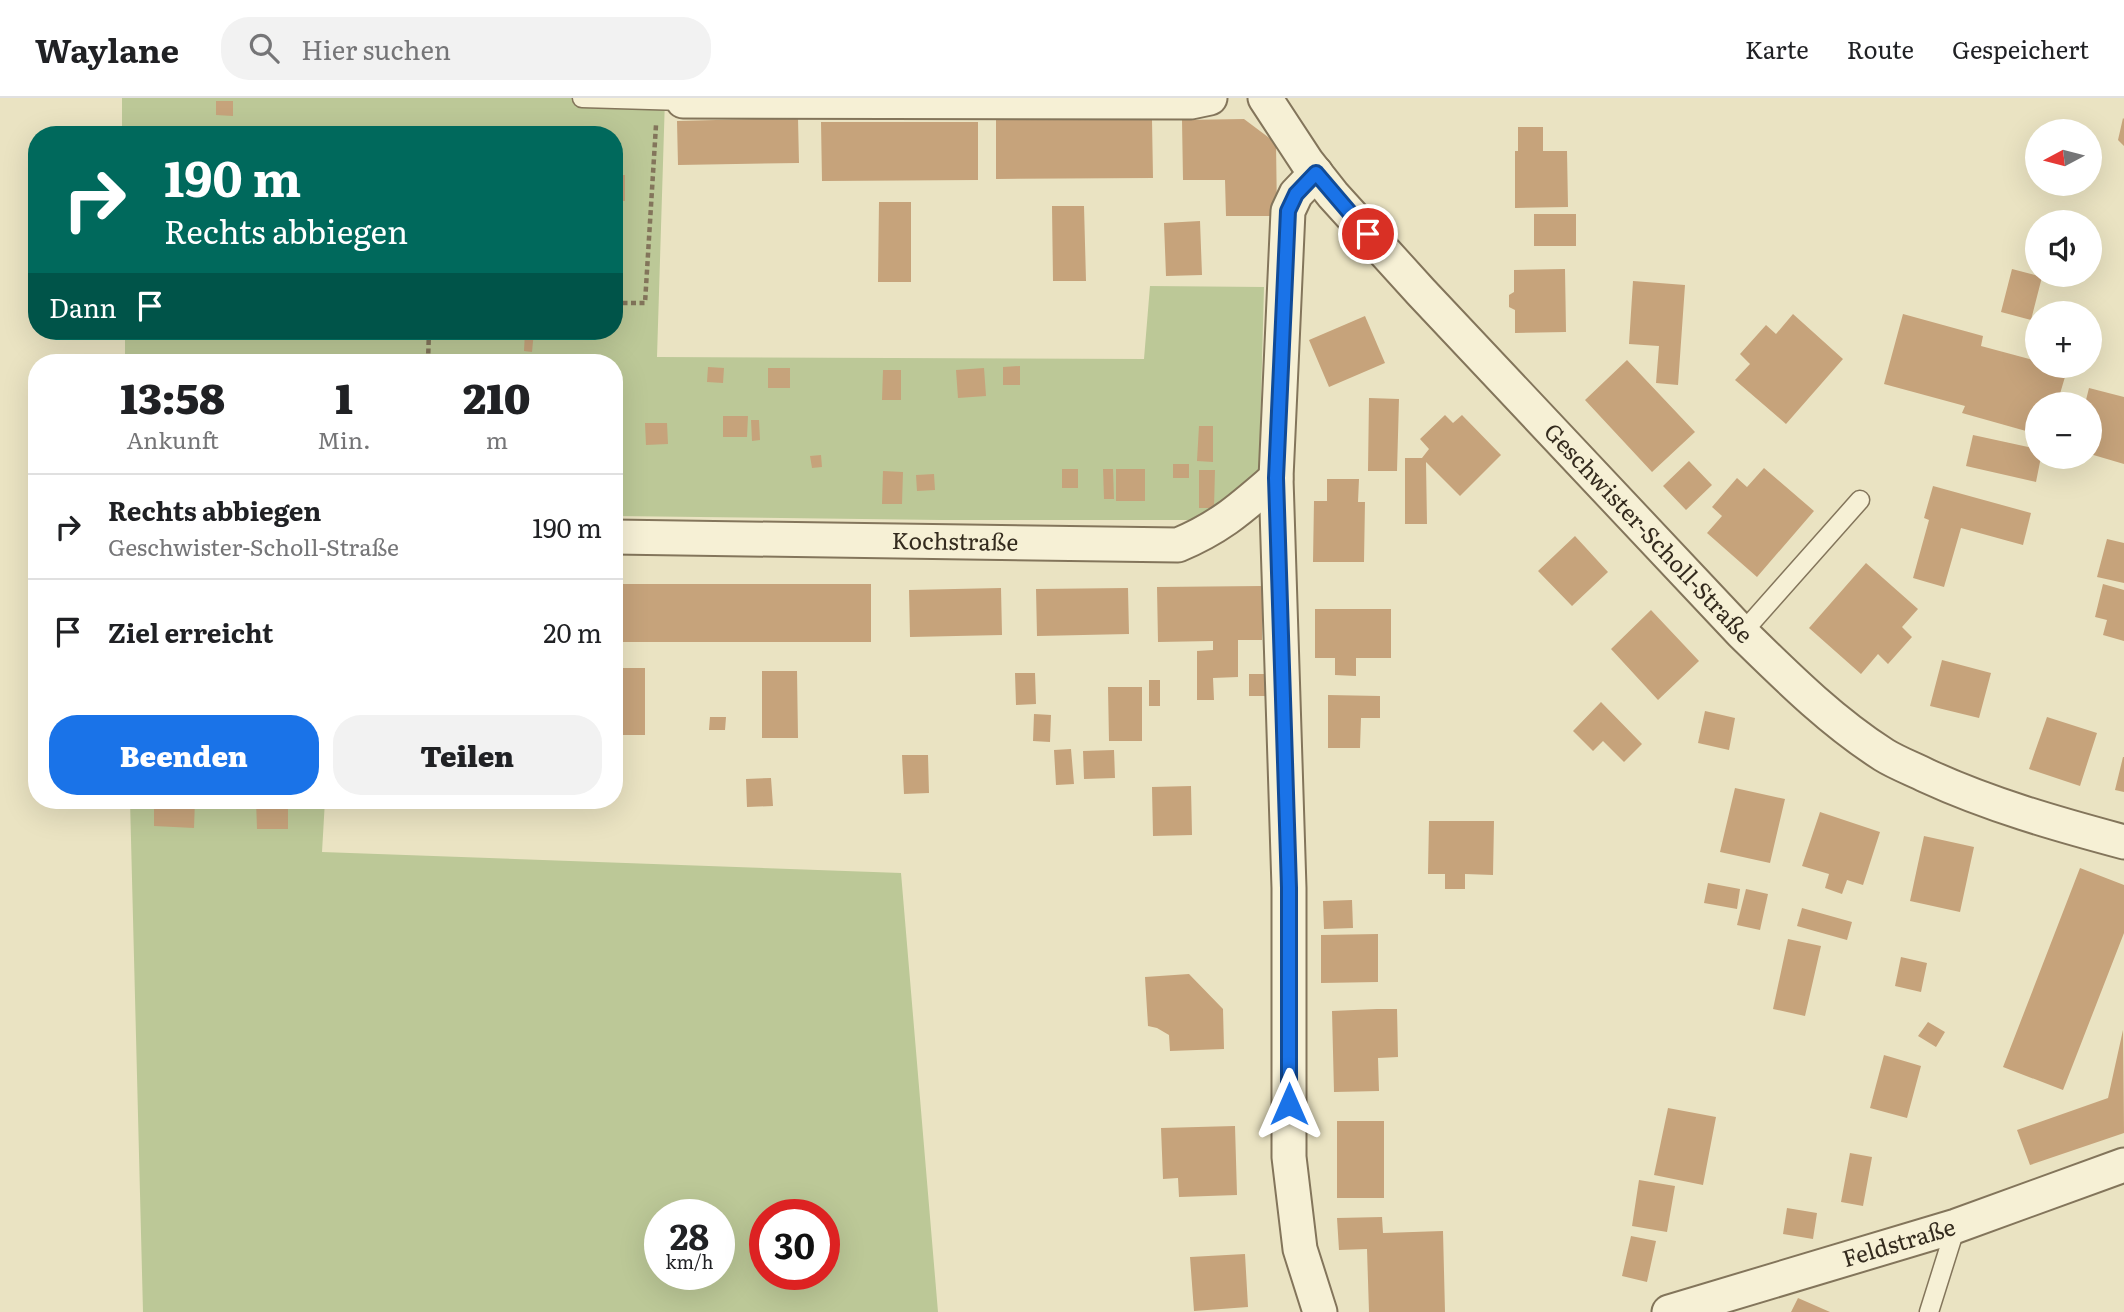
<!DOCTYPE html>
<html lang="de">
<meta charset="utf-8">
<style>
body{margin:0;font-family:Literata,serif;background:#f2f2f2;color:#202124;height:100vh;display:flex;flex-direction:column;font-size:26px;white-space:nowrap}
*{box-sizing:border-box;margin:0}
p{font-size:23px;color:#757577}
.icon{flex:none;width:38px;height:38px;fill:none;stroke:currentColor;stroke-width:2;stroke-linecap:round;stroke-linejoin:round}
.map{position:relative;flex:1;overflow:hidden}
.drawer{position:absolute;left:28px;top:256px;width:595px;height:455px;display:flex;flex-direction:column;background:#fff;border-radius:28px;box-shadow:0 7px 28px #0002}
.drawer>*{flex:none}
.guide{position:absolute;left:28px;top:28px;width:595px;height:214px;border-radius:28px;box-shadow:0 7px 28px #0002;background:#00695c;color:#fff;overflow:hidden}
.needle{width:46px;rotate:263deg}
.tools{position:absolute;left:2025px;top:21px;display:grid;gap:14px}
.tools a{display:grid;place-items:center;width:77px;height:77px;border-radius:50%;background:#fff;box-shadow:0 7px 28px #0002;font-size:35px}
.speed{position:absolute;left:644px;top:1101px;display:flex;gap:14px;font-size:35px;font-weight:700;text-align:center}
.speed>*{display:grid;place-content:center;width:91px;height:91px;border-radius:50%;background:#fff;box-shadow:0 7px 28px #0002;line-height:1}
.speed small{font-size:18px;font-weight:400}
.speed .limit{border:10px solid #d22;background:#fff;color:#111}
.pin{position:absolute;display:grid;place-items:center;width:60px;height:60px;color:#fff;margin:-30px;border:4px solid #fff;border-radius:50%;box-shadow:0 2px 7px #0007}
.me{position:absolute;width:77px;margin:-38px;rotate:0deg;stroke-linejoin:round;filter:drop-shadow(0 0 5px #0008)}
.turn{display:flex;align-items:center;gap:24px;height:147px;padding:0 21px;font-size:32px}
.turn .icon{width:91px;height:91px;stroke-width:2.5}
.turn b{display:block;font-size:49px;line-height:60px}
.then{display:flex;align-items:center;height:66px;padding:0 21px;background:#0003;gap:14px;font-size:26px}
.eta{display:flex;justify-content:space-evenly;align-items:center;height:119px;text-align:center}
.eta b{font-size:42px;font-weight:800;line-height:49px}
.cta{display:flex;gap:14px;margin-top:auto;padding:14px 21px}
.cta a{flex:1;height:80px;border-radius:28px;background:#1a73e8;color:#fff;font-size:28px;font-weight:800;line-height:80px;text-align:center}
.cta a+a{background:#f2f2f2;color:#202124}
ul{padding:0;list-style:none}
li{display:flex;align-items:center;gap:21px;height:105px;padding:0 21px;border-top:2px solid #e0e0e0}
li div{flex:1}
li b{display:block;font-size:26px}
li em{font-style:normal}
header{display:flex;align-items:center;gap:42px;box-sizing:border-box;height:98px;padding:0 35px;background:#fff;border-bottom:2px solid #e0e0e0}
header strong{font-size:33px}
nav{display:flex;gap:38px;margin-inline-start:auto;font-size:24px}
.search{width:490px;height:63px;background:#f2f2f2;display:flex;align-items:center;gap:18px;box-sizing:border-box;padding:0 24px;border-radius:28px;color:#757577;font-size:26px}
.map>svg:first-child{display:block}
</style>
<header>
<strong>Waylane</strong>
<div class="search"><svg class="icon" aria-label="search" viewBox="0 0 24 24"><circle cx="10" cy="10" r="6"/><path d="M15 15l6 6"/></svg>Hier suchen</div>
<nav><a>Karte</a><a>Route</a><a>Gespeichert</a></nav>
</header>
<div class="map">
<svg width="2124" height="1214" viewBox="0 0 2124 1214">
<rect width="100%" height="100%" fill="#eae3c2"/>
<!-- green -->
<path fill="#bcc897" fill-rule="evenodd" d="M122 0H665L657 259 1144 261 1150 188 1264 189 1259 375 1209 422H942L614 418V264H125V233H614V37H122Z
M130 702H325L322 754 901 775 938 1214H143ZM660 1116H719V1176H660ZM765 1116H824V1176H765Z"/>
<!-- building -->
<path fill="#c6a37b" d="M216 3H233V18L216 17Z
M798 20 799 65 678 67 677 23Z
M2123 20 2124 21V48L2118 42Z
M1244 21 1276 45 1277 118H1226L1225 82H1183L1182 22Z
M996 22H1152L1153 80 996 81Z
M821 24H978V82L822 83Z
M1518 29H1543V53H1567L1568 109 1515 110V53H1518Z
M614 77H625V103H614Z
M879 104H911V184H878Z
M1052 108H1084L1086 183H1053Z
M1534 116H1576V148H1534Z
M1200 123 1202 177 1166 178 1164 125Z
M1565 171 1566 234 1515 235V212L1509 209V197L1514 194V172Z
M2012 171 2042 179 2031 222 2001 214Z
M1633 183 1685 187 1678 287 1656 285 1659 248 1629 246Z
M1793 216 1843 261 1786 326 1735 282 1750 266 1740 256 1766 227 1776 236Z
M1903 216 1983 238 1981 248 2037 263V268H2052L2067 272 2057 306H2037V336L1962 315 1965 308 1884 286Z
M1365 218 1385 265 1329 289 1309 242Z
M148 233H168V242H148Z
M525 233H534L532 254 524 253Z
M313 260H334V264H313Z
M1627 262 1695 334 1652 374 1585 302Z
M1020 268V287H1003V269Z
M708 269 724 270 723 285 707 284Z
M768 270H790V290H768Z
M984 270 986 298 958 300 956 272Z
M883 272H901V302H882Z
M614 288H617V308H614Z
M2089 290 2124 299V366L2090 356V306H2085Z
M1369 300 1399 301 1397 373H1368Z
M1445 317 1453 325 1462 317 1501 357 1460 398 1426 364 1427 426H1405V360H1422L1429 351 1420 341Z
M723 318H748L747 339H723Z
M751 322H759L760 342 752 343Z
M645 325H667L668 346 646 347Z
M1199 328H1213V364L1197 363Z
M1973 337 2037 351V359H2041L2036 384 1966 368Z
M821 357 822 369 812 370 810 358Z
M1689 363 1712 387 1686 412 1663 388Z
M1173 366H1189V380H1173Z
M1764 370 1814 413 1757 479 1707 435 1722 418 1712 409 1737 380 1747 389Z
M1062 371H1078V390H1062Z
M1103 371H1113L1114 401H1104Z
M1116 371H1145V403H1116Z
M1199 372H1215L1214 410H1199Z
M883 373 903 374 902 406H882Z
M934 376 935 392 917 393 916 377Z
M1327 381H1359L1358 404H1365L1364 464H1313L1314 403H1327Z
M1933 388 2031 415 2023 447 1961 430 1944 489 1913 480 1929 422 1924 420Z
M1575 438 1608 474 1572 508 1538 473Z
M2107 441 2124 445V485L2097 479Z
M1866 465 1918 511 1902 529 1912 539 1888 566 1878 556 1861 576 1809 530Z
M614 486H871V544H614Z
M2103 486 2124 492V543L2103 537 2107 522 2095 519Z
M1262 488V542H1238V579L1213 580 1214 602H1197V553L1213 552V543L1158 544 1157 489Z
M1001 490 1002 537 910 539 909 492Z
M1128 490 1129 536 1037 538 1036 491Z
M1315 511H1391V560H1356V578L1335 577V560H1315Z
M1651 512 1699 563 1658 602 1611 551Z
M1942 562 1991 575 1979 620 1930 608Z
M614 570H645V637H614Z
M762 573H797L798 640H762Z
M1015 575H1035L1036 606 1016 607Z
M1249 576H1272V598H1249Z
M1149 582H1160V608H1149Z
M1108 589H1142V643H1109Z
M1328 597 1380 598V620H1361L1360 650H1328Z
M1601 604 1642 646 1624 664 1603 643 1593 653 1573 633Z
M1705 613 1735 620 1729 652 1698 645Z
M1034 616 1051 617 1050 644 1033 643Z
M710 619H726L725 632H709Z
M2047 619 2097 635 2080 688 2029 671Z
M1071 651 1074 686 1056 687 1054 652Z
M1114 652 1115 680 1084 681 1083 653Z
M902 657H928L929 695 904 696Z
M2123 659H2124V694L2115 692Z
M771 680 773 708 747 709 746 681Z
M1191 688 1192 737 1153 738 1152 689Z
M1735 690 1785 701 1770 765 1720 754Z
M154 702H195L194 730 154 728Z
M256 702H288V731H257Z
M1820 714 1880 734 1863 787 1847 782 1842 796 1825 790 1829 776 1802 768Z
M1429 723H1494L1493 777 1465 776V791H1445V776H1428Z
M1924 738 1974 749 1960 814 1910 803Z
M2080 770 2124 787V835L2063 992 2003 969Z
M1708 785 1740 791 1737 811 1704 805Z
M1746 791 1768 796 1760 832 1737 827Z
M1352 802 1353 830 1324 831 1323 803Z
M1802 810 1852 824 1847 842 1797 828Z
M1378 836V884L1321 885V837Z
M1788 841 1821 848 1805 918 1773 911Z
M1901 859 1927 865 1921 894 1895 888Z
M1189 876 1223 911 1224 951 1170 953 1169 937 1157 930 1148 928 1145 879Z
M1377 911H1397L1398 959 1378 960 1379 993 1334 994 1332 913Z
M1928 924 1945 934 1936 949 1918 938Z
M2123 932 2124 1035 2030 1067 2017 1032 2108 1000Z
M1884 957 1921 968 1907 1020 1870 1010Z
M1668 1010 1716 1019 1703 1087 1654 1077Z
M1337 1023H1384V1100H1337Z
M1235 1028 1237 1097 1179 1099 1178 1080 1163 1081 1161 1030Z
M1850 1055 1872 1059 1863 1108 1841 1104Z
M1639 1082 1675 1088 1667 1134 1632 1128Z
M1787 1110 1817 1115 1813 1141 1783 1136Z
M1382 1119 1383 1135 1443 1133 1445 1214H1369L1367 1151 1339 1152 1337 1120Z
M1631 1138 1656 1143 1647 1184 1622 1178Z
M1245 1156 1248 1209 1194 1213 1190 1159Z
M1798 1200 1830 1214H1791Z"/>
<g fill="none" stroke-linecap="round" stroke-linejoin="round">
<!-- service casing -->
<g stroke="#83755b" stroke-width="21">
<path id="service" d="M582 0 683 3
M1742 535 1860 402
M1929 1214 1956 1128"/>
</g>
<!-- minor casing -->
<g stroke="#83755b" stroke-width="37">
<g id="minor">
<path id="s1" d="M1265 0 1307 64 1333 97 1421 194 1742 535C1787 579 1831 623 1884 657 1897 665 1913 671 1927 678 1990 707 2057 726 2124 744"/>
<path d="M683 3 1191 4 1210 0"/>
<path d="M1316 75 1296 96 1288 113 1276 380 1289 790V1059L1300 1151 1320 1214"/>
<path id="s2" d="M614 439 1178 447C1221 429 1241 410 1276 380"/>
<path id="s3" d="M1669 1214 1956 1128 2124 1067"/>
</g>
</g>
<!-- path -->
<path stroke="#83755b" stroke-width="4.5" stroke-dasharray="5 3.5" stroke-linecap="butt" d="M614 205H645L656 27
M428 264 429 233"/>
<!-- service -->
<use href="#service" stroke="#f6f0d5" stroke-width="18"/>
<!-- minor -->
<use href="#minor" stroke="#f6f0d5" stroke-width="33"/>
</g>
<g fill="none" stroke-linecap="round" stroke-linejoin="round">
<!-- route casing -->
<g stroke="#114b97" stroke-width="18">
<path id="route" d="M1289 1006V790L1276 380 1288 113 1296 96 1316 75 1368 136"/>
</g>
<!-- route -->
<use href="#route" stroke="#1a73e8" stroke-width="12"/>
</g>
<g text-anchor="middle" stroke-width="5" stroke-linejoin="round" paint-order="stroke">
<!-- street labels -->
<g font-size="23" fill="#342b1e" stroke="#f2edd1">
<text dy="8" stroke="none"><textPath href="#s1" startOffset="581">Geschwister-Scholl-Straße</textPath></text>
<text dy="8" stroke="none"><textPath href="#s2" startOffset="341">Kochstraße</textPath></text>
<text dy="8" stroke="none"><textPath href="#s3" startOffset="240">Feldstraße</textPath></text>
</g>
</g>
</svg>
<div class="tools">
<a><svg class="needle" viewBox="-14 -14 28 28"><path d="M0-13l5 13h-10z" fill="#e53935"/><path d="M0 13l5-13h-10z" fill="#757577"/></svg></a>
<a><svg class="icon" aria-label="sound" viewBox="0 0 24 24"><path d="M4 9h4l5-4v14l-5-4H4zM17 9q2 3 0 6"/></svg></a>
<a>+</a>
<a>−</a>
</div>
<div class="speed"><div>28<small>km/h</small></div><div class="limit">30</div></div>
<div class="pin" style="left:1368px;top:136px;background:#d93025"><svg class="icon" aria-label="arrive" viewBox="0 0 24 24"><path d="M6 21V4h12l-3 4 3 4H6"/></svg></div>
<svg class="me" style="left:1289px;top:1006px" viewBox="-20 -20 40 40"><path d="M0-17L14 15 0 8-14 15z" fill="#1a73e8" stroke="#fff" stroke-width="4"/></svg>
<div class="guide">
<div class="turn"><svg class="icon" aria-label="right" viewBox="0 0 24 24"><path d="M7 20v-9h11M14 6l5 5-5 5"/></svg><div><b>190 m</b>Rechts abbiegen</div></div>
<div class="then">Dann<svg class="icon" aria-label="arrive" viewBox="0 0 24 24"><path d="M6 21V4h12l-3 4 3 4H6"/></svg></div>
</div>
<section class="drawer">
<div class="eta">
<div><b>13:58</b><p>Ankunft</p></div>
<div><b>1</b><p>Min.</p></div>
<div><b>210</b><p>m</p></div>
</div>
<ul>
<li><svg class="icon" aria-label="right" viewBox="0 0 24 24"><path d="M7 20v-9h11M14 6l5 5-5 5"/></svg><div><b>Rechts abbiegen</b><p>Geschwister-Scholl-Straße</p></div><em>190 m</em></li>
<li><svg class="icon" aria-label="arrive" viewBox="0 0 24 24"><path d="M6 21V4h12l-3 4 3 4H6"/></svg><div><b>Ziel erreicht</b></div><em>20 m</em></li>
</ul>
<div class="cta"><a>Beenden</a><a>Teilen</a></div>
</section>
</div>
